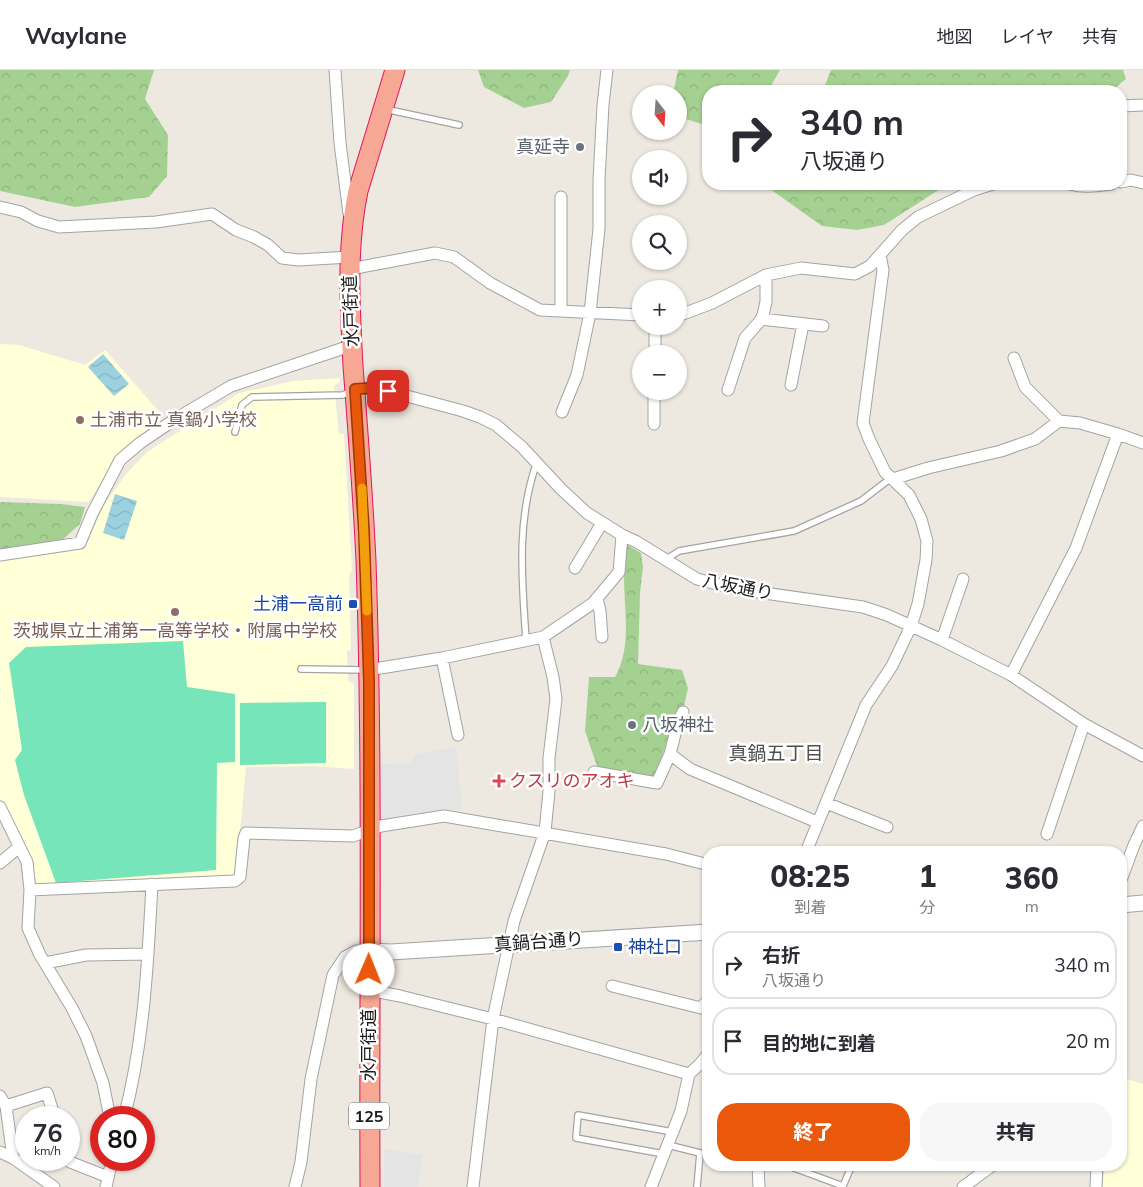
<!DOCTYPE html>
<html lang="ja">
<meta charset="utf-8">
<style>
body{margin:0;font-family:Mulish,"Noto Sans JP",sans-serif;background:#f7f7f7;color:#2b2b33;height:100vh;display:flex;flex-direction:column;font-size:19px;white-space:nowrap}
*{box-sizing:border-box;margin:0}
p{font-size:16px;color:#7c7c81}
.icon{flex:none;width:28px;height:28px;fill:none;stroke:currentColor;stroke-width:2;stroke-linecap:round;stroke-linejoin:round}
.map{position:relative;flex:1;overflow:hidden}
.details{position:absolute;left:702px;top:776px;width:425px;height:325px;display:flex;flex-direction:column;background:#fff;border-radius:20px;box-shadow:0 1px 4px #0004}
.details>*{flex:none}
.banner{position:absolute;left:702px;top:15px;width:425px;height:105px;border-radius:20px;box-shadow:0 1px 4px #0004;background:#fff;color:#2b2b33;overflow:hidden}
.needle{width:32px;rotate:163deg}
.buttons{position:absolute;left:632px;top:15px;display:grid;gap:10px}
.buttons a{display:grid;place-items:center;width:55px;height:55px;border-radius:50%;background:#fff;box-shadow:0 1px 4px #0004;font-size:25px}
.speed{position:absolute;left:15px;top:1036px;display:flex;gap:10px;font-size:25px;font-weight:700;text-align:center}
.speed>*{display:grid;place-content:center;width:65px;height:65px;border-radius:50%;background:#fff;box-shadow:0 1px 4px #0004;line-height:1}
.speed small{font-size:12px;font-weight:400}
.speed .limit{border:8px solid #d22;background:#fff;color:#111}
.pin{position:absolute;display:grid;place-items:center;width:42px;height:42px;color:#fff;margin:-21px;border-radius:10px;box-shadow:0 2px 8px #0006}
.me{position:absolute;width:55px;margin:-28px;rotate:1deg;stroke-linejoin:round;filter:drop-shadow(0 0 4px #0008)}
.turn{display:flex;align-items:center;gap:18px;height:105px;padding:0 15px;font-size:22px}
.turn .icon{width:65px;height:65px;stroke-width:2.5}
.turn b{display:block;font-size:35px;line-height:42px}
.eta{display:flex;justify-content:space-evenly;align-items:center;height:85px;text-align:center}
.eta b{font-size:30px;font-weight:800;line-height:35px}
.button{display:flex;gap:10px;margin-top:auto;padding:10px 15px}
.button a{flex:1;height:58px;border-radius:20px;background:#ea580c;color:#fff;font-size:20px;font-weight:800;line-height:58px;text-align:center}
.button a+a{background:#f7f7f7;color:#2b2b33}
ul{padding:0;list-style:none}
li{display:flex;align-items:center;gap:15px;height:68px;margin:0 10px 8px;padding:0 5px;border:2px solid #e1e1e2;border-radius:20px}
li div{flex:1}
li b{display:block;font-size:19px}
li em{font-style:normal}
header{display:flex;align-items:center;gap:30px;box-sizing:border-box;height:70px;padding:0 25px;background:#fff;border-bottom:1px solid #e1e1e2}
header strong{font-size:24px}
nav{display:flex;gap:28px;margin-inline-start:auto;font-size:18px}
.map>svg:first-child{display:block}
</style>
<header>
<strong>Waylane</strong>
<nav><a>地図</a><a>レイヤ</a><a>共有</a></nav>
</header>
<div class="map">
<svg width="1143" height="1117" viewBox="0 0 1143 1117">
<defs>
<pattern id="forest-crowns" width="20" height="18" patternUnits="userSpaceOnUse" patternTransform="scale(1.25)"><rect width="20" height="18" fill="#a4d191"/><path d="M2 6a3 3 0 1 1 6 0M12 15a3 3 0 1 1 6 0" fill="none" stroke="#8db37c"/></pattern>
<pattern id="water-waves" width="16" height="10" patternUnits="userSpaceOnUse" patternTransform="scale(1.25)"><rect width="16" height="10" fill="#9cd1e0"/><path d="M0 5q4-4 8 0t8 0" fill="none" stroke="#86b3c0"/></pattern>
</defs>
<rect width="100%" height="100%" fill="#eee9e0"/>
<!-- education -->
<path fill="#ffffd8" d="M0 274 19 275 85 295 105 280 163 346 156 354 141 365 117 387 89 432 0 427Z
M340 308V311L334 316 339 364H344L352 500 349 505 351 580 347 581 348 611 354 614V699L313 696 246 697 236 804 234 807 56 813 37 816 34 812 30 789 0 728V490L85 478 103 437 126 404 147 382 239 323 293 311Z
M1121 1007 1143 1014V1117H1103L1104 1095H1121Z"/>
<!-- forest -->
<path fill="url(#forest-crowns)" d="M0 0H154L145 29 168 65 167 106 149 127 75 137 0 121Z
M478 0H570L568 6 551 32 524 38 484 17Z
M678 0H780L768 21H709V56L679 47V24H673Z
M831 0H1123L1126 9 1111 21H818L825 15Z
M770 114H948L884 155 857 160 822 156 770 119Z
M0 432 61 434 85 437 80 454 63 469 16 479 0 480Z
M627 475 641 483 643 497 640 523 638 594 682 600 688 618 684 636 673 654 655 707 598 699 585 661 589 607H615C632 577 624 541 624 507 624 496 626 486 627 475Z"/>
<!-- pitch -->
<path fill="#76e5ba" d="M183 571 187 617 235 624V692L217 693 216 800 56 813 24 725 15 690 22 680 9 593 26 577Z
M326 632V693L240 695V633Z"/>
<!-- parking -->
<path fill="#e4e4e4" d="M456 677 462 740H440L396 746 385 750 381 748V694L410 693 416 684Z
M384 1079 422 1085 418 1117H384Z"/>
<!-- water -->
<path fill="url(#water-waves)" d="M103 284 129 314 114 326 88 297Z
M115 424 137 431 124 470 103 463Z"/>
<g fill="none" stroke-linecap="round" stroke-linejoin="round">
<!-- service casing -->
<g stroke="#a3a3a3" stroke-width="8">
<path id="service" d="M385 39 459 55
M235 362 242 335 252 327 343 325 351 321
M665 490 679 481 794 461 861 431 891 408
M526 570C522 510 516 450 537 392
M301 599 366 600
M668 1075 700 1083 697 1117
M664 1084 576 1068 578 1045 673 1062
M786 1095 843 1116 852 1095"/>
</g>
<!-- minor casing -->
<g stroke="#a3a3a3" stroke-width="13">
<path id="minor" d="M335 0 340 73 349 144
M1121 36 1143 35
M1121 112 1131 110 1143 113
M1070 114C1084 118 1096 116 1111 114
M561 127V240
M0 137 21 142 38 151 59 157 156 152 212 144 236 160 254 167 268 175 282 188 298 190 350 187
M350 199 435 183 454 187 490 213 540 240 641 245
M679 245 683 244 712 233 766 205 801 198 855 204 870 196 902 160 918 147 974 120 993 114
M761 249 823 256
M655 284V256
M1014 288 1025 317 1059 351
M791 315 803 254
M355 319 372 318 388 321 463 341 480 347 496 355 522 377 561 419 587 443 622 465 637 472 697 509 736 519 863 537 887 545 942 570 1011 605 1084 654 1143 686
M728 320 745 268 760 251 763 245 766 232V205
M562 342 577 305 590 243 599 159V109L603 35 607 0
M654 354V321
M893 409 928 398 1001 381 1035 369 1059 351 1080 353 1118 364
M0 485 80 473 92 444 120 390 140 373 177 348 231 316 344 278 352 277
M575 498 602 453
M597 528 600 541 602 567
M942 570 963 509
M442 588 458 665
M368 600 442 588 543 567 593 533 619 502 622 465
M1011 605 1076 478 1118 364 1143 373
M670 684 678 652 683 642
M594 702 657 713 670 684 690 699 817 752
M826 733 887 757
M0 737 27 792 30 820 28 858 40 885 72 938 86 966 103 1013 110 1048
M1047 764 1084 654
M806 782 866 635 892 596 911 556 918 534 926 490 927 471 921 449 909 425 885 402 869 369 863 353 883 200 880 185
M0 793 19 777
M1121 810 1134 775 1143 756
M30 820 235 811 240 807 244 768 246 763 353 766 381 756 444 746 666 784 709 795
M45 893 86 885 148 884
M612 916 701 938 709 929
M369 920 400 926 493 949 689 1004
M0 1026 6 1036 13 1088
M6 1036 47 1023 55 1048
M124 1048C144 972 148 892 152 814
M0 1082 13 1088 54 1117
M69 1089 70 1092 108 1107
M758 1095 759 1117
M106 1117 112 1090
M295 1117 301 1092 311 1009 333 905 345 887 356 881H370
M473 1117 493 949 514 851 545 762 549 721V688L556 629 553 607 543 567
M651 1117 681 1041 689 1004 700 994 709 983
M963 1117 993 1095
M1096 1117 1097 1095"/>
</g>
<!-- tertiary casing -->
<g stroke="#a3a3a3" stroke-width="17">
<path id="tertiary" d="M1121 835 1143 833
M370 881 391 882 709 862"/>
</g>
<!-- trunk casing -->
<g stroke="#e4155c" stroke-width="21">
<path id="trunk" d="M370 1117C369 908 373 700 366 491 363 426 358 361 353 296 350 238 346 179 358 121L395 0"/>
</g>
<!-- service -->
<use href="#service" stroke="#fff" stroke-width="5.5"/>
<!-- minor -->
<use href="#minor" stroke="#fff" stroke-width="11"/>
<!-- tertiary -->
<use href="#tertiary" stroke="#fff" stroke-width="15"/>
<!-- trunk -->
<use href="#trunk" stroke="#f6a894" stroke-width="19"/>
</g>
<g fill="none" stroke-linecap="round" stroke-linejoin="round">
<!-- route casing -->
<g stroke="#983908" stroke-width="12">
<path id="route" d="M369 900V612L364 462 355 319 372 318 388 321"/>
</g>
<!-- route -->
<use href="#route" stroke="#ea580c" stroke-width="9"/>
<!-- slow -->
<path stroke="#f59e0b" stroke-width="9" d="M362 418 367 541"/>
</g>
<!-- markers -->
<g fill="#6b7280" stroke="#fff" stroke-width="2">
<circle cx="580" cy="77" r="5"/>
<circle cx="632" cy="655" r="5"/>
</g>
<g fill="#8d6e63" stroke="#fff" stroke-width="2">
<circle cx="80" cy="350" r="5"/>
<circle cx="175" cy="542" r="5"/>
</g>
<g fill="#1a4fb4" stroke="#fff" stroke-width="2">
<rect x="348" y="529" width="10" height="10" rx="2.5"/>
<rect x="613" y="872" width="10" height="10" rx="2.5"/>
</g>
<path fill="#e0444e" stroke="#fff" stroke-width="2" d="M496.5 703.5h5v5h5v5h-5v5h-5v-5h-5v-5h5z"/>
<g text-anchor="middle" stroke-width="5" stroke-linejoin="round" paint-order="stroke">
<!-- shield labels -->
<rect fill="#fff" stroke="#606060" stroke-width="1" x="349" y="1032.5" width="40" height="27" rx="4"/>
<g font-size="16" font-weight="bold" fill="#1c1c1c">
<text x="369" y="1052">125</text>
</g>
<!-- worship labels -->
<g font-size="18" fill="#5b616d" stroke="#fff" text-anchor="end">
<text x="570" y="83">真延寺</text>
<text x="642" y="661" text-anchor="start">八坂神社</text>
</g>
<!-- street labels -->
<g font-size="18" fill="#1c1c1c" stroke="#fff">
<text transform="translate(351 241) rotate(-92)" y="6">水戸街道</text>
<text transform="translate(738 517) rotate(11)" y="6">八坂通り</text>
<text transform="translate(539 872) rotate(-4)" y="6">真鍋台通り</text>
<text transform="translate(369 975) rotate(-90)" y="6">水戸街道</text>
</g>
<!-- education labels -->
<g font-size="18" fill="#785e54" stroke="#fff" text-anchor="start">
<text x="90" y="356">土浦市立 真鍋小学校</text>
<text x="175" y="567" text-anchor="middle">茨城県立土浦第一高等学校・附属中学校</text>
</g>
<!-- transit labels -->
<g font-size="18" fill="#164399" stroke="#fff" text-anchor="end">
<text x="343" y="540">土浦一高前</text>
<text x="628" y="883" text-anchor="start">神社口</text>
</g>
<!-- health labels -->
<g font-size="18" fill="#be3a42" stroke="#fff" text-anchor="start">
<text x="509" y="717">クスリのアオキ</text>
</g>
<!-- neighbourhood labels -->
<g font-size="19" fill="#4f4f4f" stroke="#fff">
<text x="776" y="690">真鍋五丁目</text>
</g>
</g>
</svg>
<div class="buttons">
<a><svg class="needle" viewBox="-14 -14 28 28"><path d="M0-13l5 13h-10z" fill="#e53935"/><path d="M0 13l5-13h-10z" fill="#7c7c81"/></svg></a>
<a><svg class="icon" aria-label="sound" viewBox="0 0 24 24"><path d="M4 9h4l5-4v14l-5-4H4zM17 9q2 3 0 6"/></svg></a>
<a><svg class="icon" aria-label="search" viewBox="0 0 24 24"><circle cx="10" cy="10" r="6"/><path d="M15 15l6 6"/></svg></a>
<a>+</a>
<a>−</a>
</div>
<div class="speed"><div>76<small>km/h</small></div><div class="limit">80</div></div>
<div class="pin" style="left:388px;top:321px;background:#d93025"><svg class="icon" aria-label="arrive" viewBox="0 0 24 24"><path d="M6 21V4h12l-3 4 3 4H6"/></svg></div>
<svg class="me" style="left:369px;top:900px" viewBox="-20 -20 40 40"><circle r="19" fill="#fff"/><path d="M0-13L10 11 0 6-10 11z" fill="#ea580c"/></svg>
<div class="banner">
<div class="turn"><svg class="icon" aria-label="right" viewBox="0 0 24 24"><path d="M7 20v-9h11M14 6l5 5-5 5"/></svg><div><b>340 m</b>八坂通り</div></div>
</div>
<section class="details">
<div class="eta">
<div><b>08:25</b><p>到着</p></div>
<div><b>1</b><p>分</p></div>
<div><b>360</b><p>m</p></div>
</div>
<ul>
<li><svg class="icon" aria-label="right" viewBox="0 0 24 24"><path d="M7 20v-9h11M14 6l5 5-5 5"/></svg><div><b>右折</b><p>八坂通り</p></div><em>340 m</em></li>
<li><svg class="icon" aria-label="arrive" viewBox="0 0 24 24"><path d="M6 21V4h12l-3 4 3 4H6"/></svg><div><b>目的地に到着</b></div><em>20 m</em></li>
</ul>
<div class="button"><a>終了</a><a>共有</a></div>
</section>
</div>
